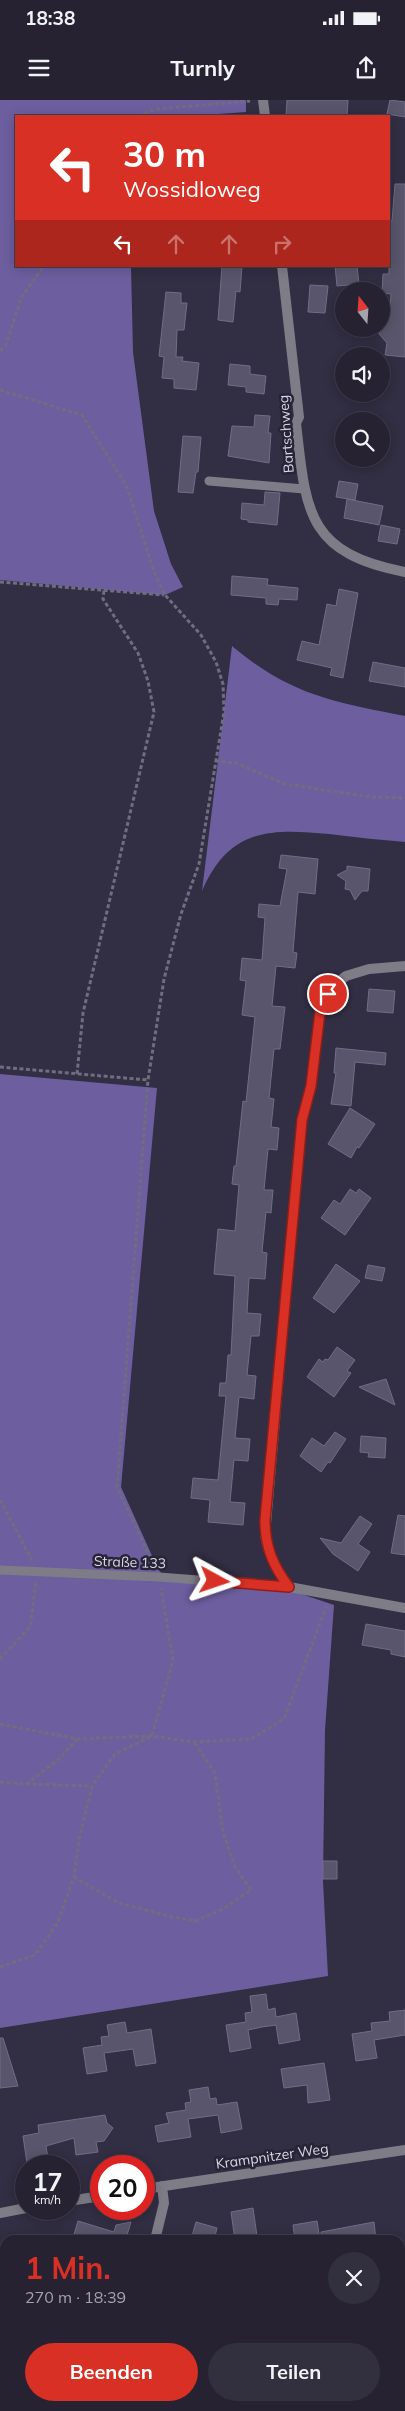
<!DOCTYPE html>
<html lang="de">
<meta charset="utf-8">
<style>
body{margin:0;font-family:Mulish,sans-serif;background:#322f3e;color:#f1f3f6;height:100vh;display:flex;flex-direction:column;font-size:19px;white-space:nowrap}
*{box-sizing:border-box;margin:0}
p{font-size:16px;color:#a4a4ac}
.icon{flex:none;width:28px;height:28px;fill:none;stroke:currentColor;stroke-width:2;stroke-linecap:round;stroke-linejoin:round}
.map{position:relative;flex:1;overflow:hidden}
.sheet{position:absolute;left:0px;top:2135px;width:405px;height:176px;display:flex;flex-direction:column;background:#262232;border-radius:15px 15px 0 0;box-shadow:0 2px 12px #0003,0 0 0 1px #423f4d}
.sheet>*{flex:none}
.banner{position:absolute;left:15px;top:15px;width:375px;height:152px;border-radius:0px;box-shadow:0 2px 12px #0003,0 0 0 1px #423f4d;background:#d93025;color:#fff;overflow:hidden}
.needle{width:32px;rotate:343deg}
.fabs{position:absolute;left:335px;top:182px;display:grid;gap:10px}
.fabs a{display:grid;place-items:center;width:55px;height:55px;border-radius:50%;background:#262232;box-shadow:0 2px 12px #0003,0 0 0 1px #423f4d;font-size:25px}
.speed{position:absolute;left:15px;top:2055px;display:flex;gap:10px;font-size:25px;font-weight:700;text-align:center}
.speed>*{display:grid;place-content:center;width:65px;height:65px;border-radius:50%;background:#262232;box-shadow:0 2px 12px #0003,0 0 0 1px #423f4d;line-height:1}
.speed small{font-size:12px;font-weight:400}
.speed .limit{border:8px solid #d22;background:#fff;color:#111}
.pin{position:absolute;display:grid;place-items:center;width:42px;height:42px;color:#fff;margin:-21px;border:2px solid #fff;border-radius:50%;box-shadow:0 1px 5px #0007}
.me{position:absolute;width:55px;margin:-28px;rotate:95deg;stroke-linejoin:round;filter:drop-shadow(0 0 4px #0008)}
.turn{display:flex;align-items:center;gap:18px;height:105px;padding:0 25px;font-size:22px}
.turn .icon{width:65px;height:65px;stroke-width:2.5}
.turn b{display:block;font-size:35px;line-height:42px}
.lanes{display:flex;align-items:center;height:48px;padding:0 25px;background:#0003;justify-content:center;gap:25px;direction:ltr}
.lanes .off{opacity:.35}
.round{display:grid;place-items:center;flex:none;width:52px;height:52px;border-radius:26px;background:#322f3e}
.overview{display:flex;align-items:center;justify-content:space-between;height:85px;padding:0 25px}
h1{font-size:30px;font-weight:700;line-height:38px;color:#d93025}
.button{display:flex;gap:10px;margin-top:auto;padding:10px 25px}
.button a{flex:1;height:58px;border-radius:30px;background:#d93025;color:#fff;font-size:20px;font-weight:700;line-height:58px;text-align:center}
.button a+a{background:#322f3e;color:#f1f3f6}
.status{display:flex;justify-content:space-between;align-items:center;height:35px;padding:0 25px;background:#262232;direction:ltr}
.status svg{height:14px;fill:currentColor}
header{display:flex;justify-content:space-between;align-items:center;height:65px;padding:0 25px;background:#262232;font-size:22px;font-weight:700}
.map>svg:first-child{display:block}
</style>
<div class="status"><b>18:38</b><svg viewBox="0 0 49 12"><path d="M0 12V9h3v3zM5 12V6h3v6zM10 12V3h3v9zM15 12V0h3v12zM26 1h20v11H26zM47 4h2v5h-2z"/></svg></div>
<header><svg class="icon" aria-label="menu" viewBox="0 0 24 24"><path d="M4 6h16M4 12h16M4 18h16"/></svg>Turnly<svg class="icon" aria-label="share" viewBox="0 0 24 24"><path d="M12 15V3M7 8l5-5 5 5M5 13v7h14v-7"/></svg></header>
<div class="map">
<svg width="405" height="2311" viewBox="0 0 405 2311">
<rect width="100%" height="100%" fill="#322e43"/>
<!-- forest -->
<path fill="#6d5e9f" d="M0 0H246V12L192 16H16V166H131L133 252 154 411 171 464 183 487 165 495 0 480Z
M232 546C290 595 333 602 405 616V742C380 740 354 737 329 734 269 728 229 729 202 791Z
M0 974 157 988 121 1387 158 1469 163 1475 254 1478 334 1505 325 1630 323 1781 328 1876 0 1928Z"/>
<!-- building -->
<path fill="#59556c" stroke="#716d85" d="M287 0H348L347 16H286Z
M390 0 405 2V17L387 14Z
M395 84H405V257L385 255 387 243 379 234 381 225 389 219 391 194 382 193 383 174H389V121H392Z
M222 166H242L240 192 236 191 233 222 218 220Z
M335 166H357L359 184 337 186Z
M310 185 328 186 325 213 308 212Z
M166 192 181 193V203H187L184 230H177L176 257H183L182 261 199 263 196 290 174 288V279L162 278 164 257 159 256Z
M230 264 250 266V274L266 276 264 294 246 292V287L228 285Z
M255 315 270 316 268 333H271L269 363 228 356 232 326 254 327Z
M183 336 201 337 198 372H196L193 393 178 392Z
M339 381 358 384 355 400 336 397Z
M265 392 280 393 277 425 248 422V420L241 419 242 403 264 405Z
M347 399 383 406 379 425 344 418Z
M381 425 400 429 397 444 378 441Z
M232 476 268 479 267 485 298 488 297 500 279 499 278 505 266 504V498L231 495Z
M339 489 358 493 343 578 330 575 332 568 297 560 302 541 319 545 327 504 336 506Z
M373 562 405 568V587L369 581Z
M281 755 318 759 315 794 298 792 293 852 297 853 295 868 276 866 272 906 285 907 280 949H274L269 998 274 999 271 1027 279 1028 277 1050 268 1049 264 1090H273L271 1113 266 1112 262 1152 267 1153 265 1179 249 1178 247 1213 261 1214 259 1236H251L247 1275 256 1276 254 1299 239 1297 235 1338 250 1339 248 1361 234 1360 230 1402 245 1403 243 1425 208 1422 210 1400 191 1398 193 1378 218 1380 226 1296H219L220 1283H226L228 1255H231L235 1176 214 1174 218 1129 235 1131 239 1085 232 1084 234 1066H236L243 1001 246 1002 255 917 242 915 246 881 240 880 242 858 262 860 265 818 258 817 259 804 280 806 287 769 279 768Z
M347 766 370 769 368 791H362L355 800 350 790 345 789 346 781 337 775 347 770Z
M369 889 395 891 393 913 367 911Z
M336 948 386 953 385 965 355 962 351 1006 331 1004 336 973H334Z
M350 1008 375 1024 359 1048 357 1047 351 1058 328 1044Z
M350 1089 356 1093 359 1089 371 1098 345 1135 321 1118 334 1100 340 1104Z
M336 1164 360 1181 334 1213 313 1198Z
M368 1165 385 1168 382 1181 365 1178Z
M337 1247 355 1260 347 1271 351 1273 334 1297 307 1277 319 1259 323 1262 325 1259 328 1260Z
M386 1279 395 1305 359 1287Z
M335 1332 346 1339 330 1363 328 1362 321 1372 300 1356 312 1338 324 1346Z
M361 1336 386 1338 385 1358 368 1357 369 1353 360 1352Z
M398 1415 405 1416V1455L391 1453Z
M360 1416 372 1424 358 1444 370 1452 358 1471 333 1454 320 1438 341 1443Z
M366 1524 405 1531V1557L391 1554V1550L362 1545Z
M323 1761H337V1779H323Z
M266 1894 268 1910 275 1908 276 1917 296 1913 300 1940 279 1944 276 1925 262 1927 248 1930 251 1948 230 1952 226 1925 246 1922 245 1913 252 1912 250 1896Z
M405 1910V1935L374 1940 377 1958 356 1961 352 1934 372 1931 371 1923 390 1921 389 1912Z
M125 1922 127 1933 151 1929 156 1963 136 1966 133 1949 119 1951 104 1953 107 1971 87 1974 83 1948 102 1945 101 1937 109 1936 107 1925Z
M0 1938H3L18 1986 0 1988Z
M324 1963 330 2000 308 2003 307 1985 284 1988 281 1969Z
M208 1987 210 1999 216 1998 217 2005 237 2002 242 2029 221 2033 218 2015 188 2019 191 2037 158 2042 155 2026 169 2023 166 2013 186 2010 185 2003 191 2002 189 1990Z
M105 2015 107 2023 113 2028 104 2041 96 2042 98 2052 76 2055 74 2038 46 2046 48 2059 27 2063 23 2036 39 2033 38 2025Z
M253 2108 257 2136 235 2140 231 2112Z
M78 2121 114 2132 116 2125 131 2122 127 2135 130 2136 129 2140H81L73 2138Z
M317 2121 320 2140H295L293 2125Z
M196 2122 217 2128 214 2140H191Z
M374 2122 376 2140H321V2132Z"/>
<g fill="none" stroke-linecap="round" stroke-linejoin="round">
<!-- path -->
<path stroke="#706d80" stroke-width="3" stroke-dasharray="4 2.5" stroke-linecap="butt" d="M138 16 156 9 250 1
M0 251 6 245 22 196 44 166
M0 290 82 315 127 387 153 469 165 495 201 535 216 562 223 584 224 612 199 764 181 814 164 879 148 980 117 1387 154 1466
M0 482 164 495
M215 661 236 663 285 684 371 697 405 698
M0 967 148 980
M77 974 83 913 154 612 148 581 138 553 103 499 104 490
M0 1400 32 1460
M0 1559 30 1527 36 1482
M0 1624 78 1639 152 1636 193 1642 251 1639 284 1619 326 1507
M0 1682 26 1684 57 1661 77 1639
M26 1684 92 1686
M74 1777 119 1803 172 1817 196 1821 223 1809 251 1790 234 1765 223 1732 215 1673 194 1642
M0 1867 35 1855 58 1822 74 1777 79 1739 92 1686 115 1654 152 1636 173 1560 161 1488"/>
<!-- service -->
<path stroke="#7e7c87" stroke-width="9" d="M209 381 304 389
M0 1470 159 1477 289 1487"/>
<!-- minor -->
<path stroke="#7e7c87" stroke-width="10" d="M263 0 265 16
M282 166 299 317 296 323C306 411 306 453 405 472
M405 866 369 869 346 876 337 883 324 900 320 912 311 986 302 1020 296 1079 265 1435C269 1456 277 1470 289 1487L405 1508
M144 2089 405 2050
M69 2101 101 2096
M0 2113 26 2108
M155 2140 164 2103 162 2086
M110 2311 112 2306"/>
</g>
<g fill="none" stroke-linecap="round" stroke-linejoin="round">
<!-- route casing -->
<g stroke="#8d1f18" stroke-width="12">
<path id="route" d="M215 1481 289 1487C273 1466 265 1447 265 1420L302 1020 311 986 320 912 328 894"/>
</g>
<!-- route -->
<use href="#route" stroke="#d93025" stroke-width="9"/>
</g>
<g text-anchor="middle" stroke-width="5" stroke-linejoin="round" paint-order="stroke">
<!-- street labels -->
<g font-size="14" fill="#d9d7e5" stroke="#282438">
<text transform="translate(286 334) rotate(-94)" y="5">Bartschweg</text>
<text transform="translate(130 1462) rotate(2)" y="5">Straße 133</text>
<text transform="translate(272 2056) rotate(-8)" y="5">Krampnitzer Weg</text>
</g>
</g>
</svg>
<div class="fabs">
<a><svg class="needle" viewBox="-14 -14 28 28"><path d="M0-13l5 13h-10z" fill="#e53935"/><path d="M0 13l5-13h-10z" fill="#a4a4ac"/></svg></a>
<a><svg class="icon" aria-label="sound" viewBox="0 0 24 24"><path d="M4 9h4l5-4v14l-5-4H4zM17 9q2 3 0 6"/></svg></a>
<a><svg class="icon" aria-label="search" viewBox="0 0 24 24"><circle cx="10" cy="10" r="6"/><path d="M15 15l6 6"/></svg></a>
</div>
<div class="speed"><div>17<small>km/h</small></div><div class="limit">20</div></div>
<div class="pin" style="left:328px;top:894px;background:#d93025"><svg class="icon" aria-label="arrive" viewBox="0 0 24 24"><path d="M6 21V4h12l-3 4 3 4H6"/></svg></div>
<svg class="me" style="left:215px;top:1481px" viewBox="-20 -20 40 40"><path d="M0-17L14 15 0 8-14 15z" fill="#d93025" stroke="#fff" stroke-width="4"/></svg>
<div class="banner">
<div class="turn"><svg class="icon" aria-label="left" viewBox="0 0 24 24"><path d="M17 20v-9H6M10 6l-5 5 5 5"/></svg><div><b>30 m</b>Wossidloweg</div></div>
<div class="lanes"><svg class="icon" aria-label="left" viewBox="0 0 24 24"><path d="M17 20v-9H6M10 6l-5 5 5 5"/></svg><svg class="icon off" aria-label="ahead" viewBox="0 0 24 24"><path d="M12 20V5M6 11l6-6 6 6"/></svg><svg class="icon off" aria-label="ahead" viewBox="0 0 24 24"><path d="M12 20V5M6 11l6-6 6 6"/></svg><svg class="icon off" aria-label="right" viewBox="0 0 24 24"><path d="M7 20v-9h11M14 6l5 5-5 5"/></svg></div>
</div>
<section class="sheet">
<div class="overview"><div><h1>1 Min.</h1><p>270 m · 18:39</p></div><a class="round"><svg class="icon" aria-label="close" viewBox="0 0 24 24"><path d="M6 6l12 12M18 6L6 18"/></svg></a></div>
<div class="button"><a>Beenden</a><a>Teilen</a></div>
</section>
</div>
